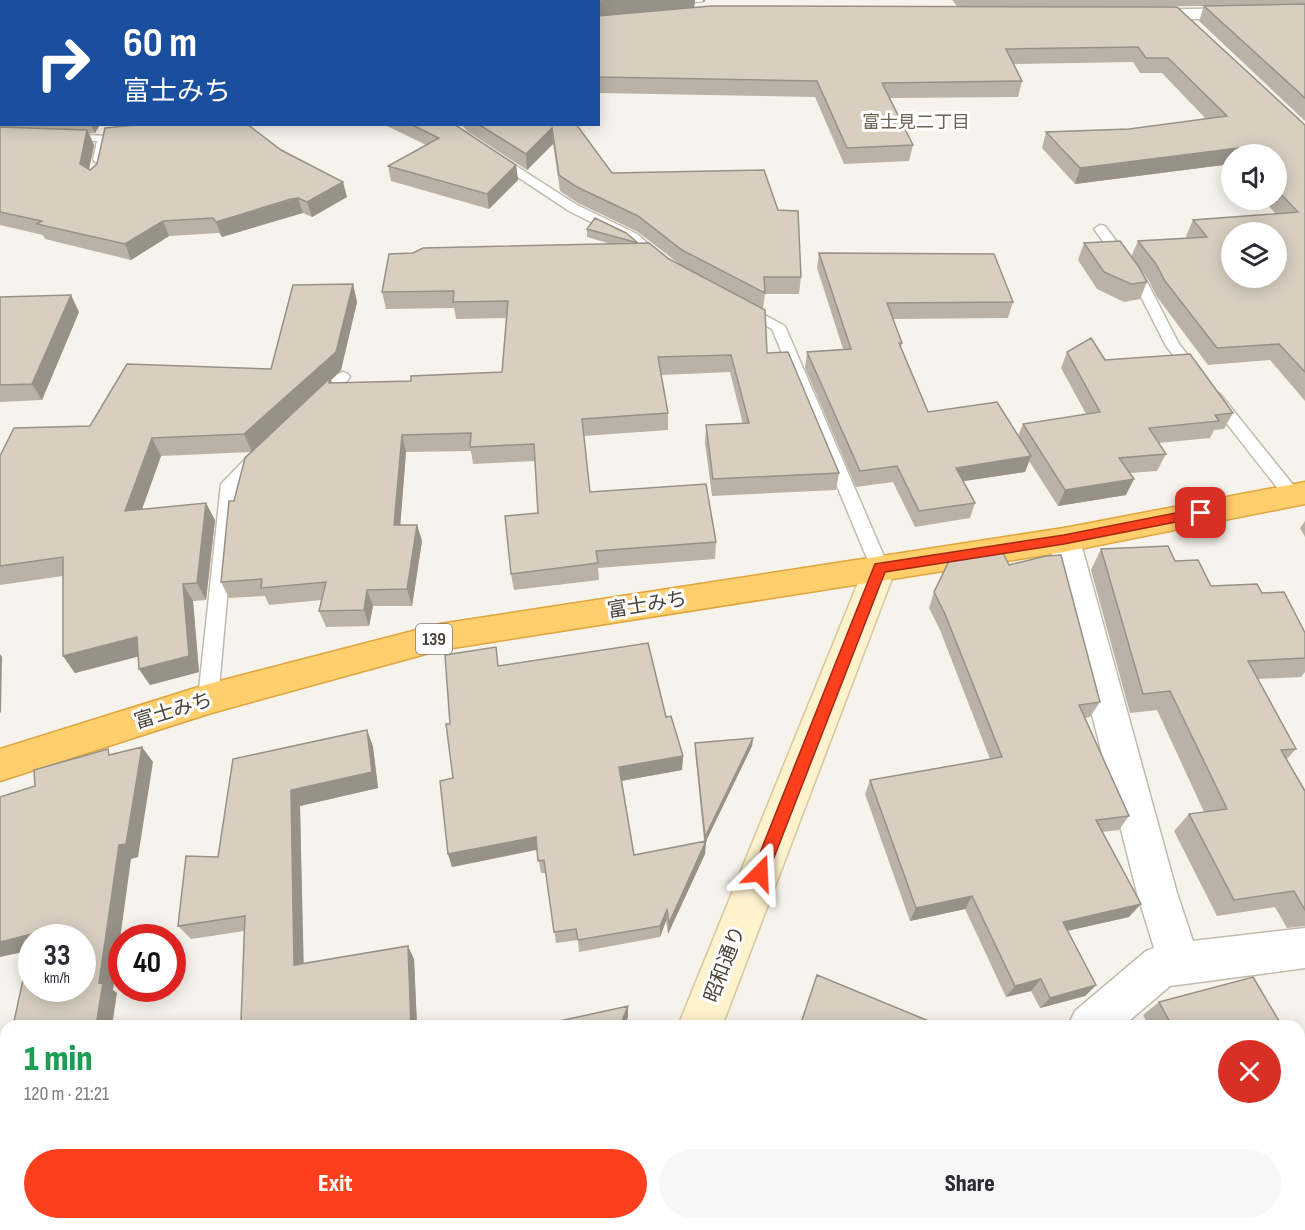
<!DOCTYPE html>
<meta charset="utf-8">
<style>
body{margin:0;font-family:"Sofia Sans Condensed","Noto Sans JP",sans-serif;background:#f7f7f7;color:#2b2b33;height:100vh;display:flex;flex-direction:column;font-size:22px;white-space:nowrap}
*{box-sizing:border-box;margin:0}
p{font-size:20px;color:#7c7c81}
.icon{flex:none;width:33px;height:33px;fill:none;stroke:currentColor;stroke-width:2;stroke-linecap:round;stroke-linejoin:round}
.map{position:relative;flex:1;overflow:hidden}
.panel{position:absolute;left:0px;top:1020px;width:1305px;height:210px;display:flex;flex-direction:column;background:#fff;border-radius:18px 18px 0 0;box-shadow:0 3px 15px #0003}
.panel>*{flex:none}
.hud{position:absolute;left:0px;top:0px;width:600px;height:126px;box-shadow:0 3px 15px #0003;background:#1a4fa0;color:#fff;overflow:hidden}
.fabs{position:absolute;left:1221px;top:144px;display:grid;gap:12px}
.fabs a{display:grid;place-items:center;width:66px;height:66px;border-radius:50%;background:#fff;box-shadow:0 3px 15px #0003;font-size:30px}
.speed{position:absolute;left:18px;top:924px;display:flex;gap:12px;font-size:30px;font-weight:700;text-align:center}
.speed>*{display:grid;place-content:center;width:78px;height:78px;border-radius:50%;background:#fff;box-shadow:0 3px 15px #0003;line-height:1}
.speed small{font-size:15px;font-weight:400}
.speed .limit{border:9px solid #d22;background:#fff;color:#111}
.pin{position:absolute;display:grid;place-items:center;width:51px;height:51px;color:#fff;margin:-26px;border-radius:12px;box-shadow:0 3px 9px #0006}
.me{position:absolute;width:66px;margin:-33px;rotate:21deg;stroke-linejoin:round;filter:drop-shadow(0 0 4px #0008)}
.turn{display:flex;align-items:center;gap:21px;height:126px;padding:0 24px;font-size:27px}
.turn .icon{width:78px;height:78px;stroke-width:2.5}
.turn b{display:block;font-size:42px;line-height:51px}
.round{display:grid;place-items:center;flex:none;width:63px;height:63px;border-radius:32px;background:#f7f7f7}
.summary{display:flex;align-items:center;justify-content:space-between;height:102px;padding:0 24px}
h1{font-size:36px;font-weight:800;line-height:45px;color:#1e9e55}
.action{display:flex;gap:12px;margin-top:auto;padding:12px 24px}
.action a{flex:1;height:69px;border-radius:36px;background:#fc3f1d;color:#fff;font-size:24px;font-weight:800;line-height:69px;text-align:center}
.action a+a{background:#f7f7f7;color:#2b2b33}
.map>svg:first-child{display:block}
</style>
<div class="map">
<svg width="1305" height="1230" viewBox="0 0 1305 1230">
<rect width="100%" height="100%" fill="#f6f3ec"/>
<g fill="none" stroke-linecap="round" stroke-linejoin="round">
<!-- lane casing -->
<g stroke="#c2bbae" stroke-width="3">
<path id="lane" d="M67 134 108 136 110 138 103 162H95L93 159 97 141 63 139V135Z
M496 153 577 205 637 234 665 258 658 262 653 261 627 240 569 211 492 160V154Z
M1100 225 1105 226 1147 282 1179 344 1201 372 1199 375H1189L1166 346 1134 283 1094 229Z
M744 304 785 326 889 568 886 573 880 575 874 573 871 568 772 329 739 311 737 308Z
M343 372 348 374 350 377 348 380 323 404H313L310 400 313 396 338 374Z
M1215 393 1220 394 1298 491 1300 495 1298 499H1286L1210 402 1207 398 1210 394Z
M258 450 264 452 266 456 237 486 218 699 215 705 208 707 201 705 198 699 221 484 252 452Z"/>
</g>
<!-- street casing -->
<g stroke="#c2bbae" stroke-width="3">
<path id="street" d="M1305 7V17L1140 20 1134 19 1131 15 1134 11 1140 10Z
M1064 528 1075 532 1080 540 1177 893 1193 941 1305 928V968L1170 986 1123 1026H1068L1075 1011 1146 951 1154 948 1137 893 1048 540 1053 532Z
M614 1224H671L673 1230H616Z
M877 1224H929L927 1230H875Z"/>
</g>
<!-- secondary casing -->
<g stroke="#d6c79b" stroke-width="3">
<path id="secondary" d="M880 556 891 559 896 568 722 1026H678L864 568 869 559Z
M598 1224H646L644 1230H596Z"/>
</g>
<!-- highway casing -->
<g stroke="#e0a43c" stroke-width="3">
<path id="highway" d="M1305 482V504L1064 552 440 650 208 714 0 781V749L208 684 440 624 1064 528Z"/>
</g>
<!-- lane -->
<use href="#lane" fill="#fff" fill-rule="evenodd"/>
<!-- street -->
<use href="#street" fill="#fff" fill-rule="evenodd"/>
<!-- secondary -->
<use href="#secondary" fill="#fff3cd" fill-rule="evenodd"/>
<!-- highway -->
<use href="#highway" fill="#ffcf6e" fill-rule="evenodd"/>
<!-- rail casing -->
<g stroke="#9a9a9a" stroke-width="4.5">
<path id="rail" d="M679 3 703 0"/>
</g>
<!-- rail -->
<use href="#rail" stroke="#fff" stroke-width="3" stroke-dasharray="8" stroke-linecap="butt"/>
</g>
<!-- wall -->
<path fill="#bab2a6" d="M539 0H695L694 8 958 7 952 0H1305V121L1199 21 1204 6 1102 7 1305 125V401L1270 360 1208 365 1157 297 1149 281 1141 270 1147 282 1140 299 1124 302 1097 289 1078 260 1084 243 1131 257 1138 241 1187 238 1186 236 1193 220 1276 214 1263 200H1276V154H1232V165L1231 164 1075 184 1042 148 1046 132 1129 129 1206 119 1162 73H1140L1133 62 1014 64 1022 81 1018 97 889 98 913 145 909 161 844 164 815 97 598 93V2H540Z
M2 5V124H98L99 126 95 133H89L94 145 89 169 90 170 281 150 347 197 312 217 303 213 295 214 222 237 219 233 169 236 131 260 45 239 43 235 0 225V6Z
M383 124H454L516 165 518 180 489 209 391 181 388 166 426 145Z
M461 124H576L612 173 778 210 801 277 799 294H765L763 309 767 353 839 473 836 490 712 496 705 443 706 425 743 424 730 372 661 375 668 413V430L584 436 590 492 716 542 715 559 598 568 599 580 514 590 511 574 538 513 535 461 473 464 471 451 406 452 400 525H417L422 541 412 606H373L369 626 326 627 319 611 322 600 269 605 265 596 229 598 221 582 234 501 251 452 161 456 142 509 215 520 206 600 193 601 199 672 150 685 139 669V656L75 673 63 656V576L0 585V456L90 426 271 369 353 284 357 302 341 370 331 380 332 383 411 381 502 372 506 318 456 319 454 308 386 309 382 292 413 253 611 244 587 237V229L638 243 678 263 638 232 578 203 560 191 553 144 527 170 467 131Z
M819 253 1013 302 1008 318 893 319 902 343 901 347 928 412 1018 436 1023 424 1086 414 1061 368 1067 352 1105 360 1233 413 1224 429 1214 430 1210 438 1158 443 1166 454 1157 471 1130 473 1126 495 1058 506 1029 461 1025 472 963 481 975 503 970 518 915 527 893 482 856 487 805 368 807 352 843 349 817 268Z
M0 297 79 312 42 400 0 402Z
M1305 521V537L1300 528Z
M1101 549 1175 561 1211 586 1262 593 1305 633V672L1301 677 1258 679 1296 749 1286 760 1305 791V926L1287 928 1275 907 1217 916 1174 831 1189 814 1204 812 1157 710 1130 713 1091 570Z
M1009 565 1100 702 1090 717 1085 718 1129 816 1119 830 1102 832 1129 917 1067 931 1096 985 1085 996 1040 1008 1031 991 1006 997 965 909 910 921 865 794 870 780 990 759 940 630 929 608 934 592Z
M500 666 666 717 683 756 682 770 622 781 634 855 704 841 695 751V743L753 738 752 746 706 841 705 854 668 934 666 921 660 937 579 952 578 940 556 943 546 873H541L537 850 452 867 448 854 453 778 450 724Z
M367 730 373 747 378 788 300 806 303 963 414 959 417 1026H219L241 1021 244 931 191 939 178 926 218 857Z
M1159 1002 1282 1026H1149L1143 1015Z
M6 1057V1149L0 1147V1085Z
M714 1224 828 1230H712Z
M973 1224H1299L1305 1230H1164L1160 1226 1156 1230H968Z"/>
<!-- shaded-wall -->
<path fill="#979187" d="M388 0H414L412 2H385Z
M617 0H695L694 8 598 17V2Z
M91 124H98L99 126 95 133Z
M552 128 553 144 527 170 526 154Z
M87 130 94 145 87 179 80 164Z
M1238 148 1235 154H1232L1231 164 1075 184 1080 168Z
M516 165 518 180 489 209 487 194Z
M343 182 347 197 312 217 307 202Z
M298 198 303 213 222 237 216 222Z
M163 221 169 236 131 260 125 244Z
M353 284 357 302 341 370 331 380 336 395 252 452 244 434Z
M71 295 79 312 42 400 32 384Z
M402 435 406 452 399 542 394 525Z
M152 438 161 456 135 529 125 511Z
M1031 456 1025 472 951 483 956 468Z
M1134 479 1126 495 1058 506 1065 490Z
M206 503 215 520 206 600 197 583Z
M417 525 422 541 412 606 407 589Z
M183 584 193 601 199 672 150 685 139 669Z
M367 590 373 606 369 626 364 610Z
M137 637 148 654 75 673 63 656Z
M0 654 2 657 1 712 0 713Z
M367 730 373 747 378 788 300 806 304 977 294 965 291 790Z
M753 738 752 746 706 841 705 854 668 934 669 923 704 844 705 837Z
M142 747 153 762 138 857 131 859 113 990 117 993 112 1026H96L99 983 119 845Z
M683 756 682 770 620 781 619 767Z
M536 837 539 849 452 867 448 854Z
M972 896 965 909 910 921 916 908Z
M1141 904 1129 917 1053 934 1063 922Z
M667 910 666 921 660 937V926Z
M32 934V950L0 957V942Z
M408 946 414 959 417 1026H411Z
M1041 979 1031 991 1006 997 1015 986Z
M1096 985 1085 996 1040 1008 1050 998Z
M628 1006V1017L625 1026H620Z
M382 1224H390L391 1230H383Z"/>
<!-- building -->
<path fill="#d8cfc1" stroke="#979187" stroke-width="1.5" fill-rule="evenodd" d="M10 0H137V2H8Z
M329 0H388L385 2H324L328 1Z
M547 0H617L598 2H548Z
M1305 4V98L1204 6Z
M2 5V116H0V6Z
M711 6 1177 7 1305 125V372L1279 344 1217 348 1165 281 1156 264 1138 241 1207 237 1193 220 1298 212 1276 189V154H1244L1238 148 1080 168 1046 132 1129 129 1227 116 1168 58H1146L1138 47 1006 49 1022 81 882 83 913 145 847 148 817 81 598 77V16ZM1232 232H1276V278H1232Z
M145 124H247L281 150 343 182 307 202 298 198 291 199 216 222 213 218 163 221 125 244 37 224 42 221 0 212V127L87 130 80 164 90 170 97 164 105 128Z
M410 124H454L516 165 487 194 388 166 439 138Z
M478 124H576L612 173 764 170 778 210 798 211 801 277H764L765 293 682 250 638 216 577 187 559 175 552 128 526 154Z
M595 218 626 233 638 243 587 229Z
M1120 241 1139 267 1147 282 1131 284 1104 272 1084 243Z
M649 243 669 259 765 310 767 353 788 352 839 473 713 479 706 425 749 423 731 355 658 357 668 413 582 419 590 492 706 484 716 542 596 551 598 563 511 574 505 516 538 513 534 444 470 447 471 433 402 435 394 525H417L407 589 367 590 364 610 319 611 326 582 261 588 262 579 221 582 229 501H234L245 458 330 378 329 383 411 381V376L502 372 508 301 453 302 454 291 382 292 389 254 413 253 423 248Z
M819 253 994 254 1013 302 887 303 902 343H899L928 412 997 402 1031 456 956 468 975 503 919 511 897 466 860 471 807 352 851 349Z
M353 284 336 352 244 434 152 438 125 511 206 503 197 583 183 584 189 656 139 669 137 637 63 656V557L0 566V456L14 428 90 426 127 364 271 369 293 285Z
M71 295 32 384 0 385V297Z
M1091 338 1105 360 1190 354 1233 413 1215 415 1219 421 1149 428 1166 454 1119 458 1134 479 1065 490 1023 424 1100 412 1067 352Z
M1168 546 1175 561 1198 560 1211 586 1257 584 1262 593 1284 592 1305 633V658L1248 661 1296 749 1281 750 1305 791V910L1294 891 1234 900 1189 814 1227 809 1170 691 1143 694 1101 549Z
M1001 549 1009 565 1046 556 1061 555 1100 702 1079 705 1129 816 1096 820 1141 904 1063 922 1096 985 1050 998 1041 979 1015 986 972 896 916 908 870 780 1002 757 945 614 934 592 951 557Z
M648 643 666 717 671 716 683 756 619 767 634 855 706 841 669 923 667 910 660 926 578 940 576 929 554 932 544 860 538 861 536 837 448 854 440 781 453 778 446 724H450L445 655 496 647 498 666Z
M367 730 372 772 291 790 294 965 408 946 411 1026H219L241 1021 245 916 178 926 186 856 218 857 233 759Z
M753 738 705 837 695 743Z
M142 747 126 844 119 845 99 983 103 982 96 1026H13L32 938V988H82V938H32V934L0 942V797L35 786 34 770 108 749 109 755Z
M817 975 941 1026H800Z
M1253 977 1282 1026H1172L1159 1002Z
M628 1006 620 1026H556L555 1022Z
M1299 1053 1305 1063V1230H1189L1184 1224H1299Z
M6 1057V1139L0 1140V1085Z
M272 1224H382L383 1230H272Z
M714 1224H830L828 1230H723L714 1225Z
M978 1224H1162L1156 1230H973Z"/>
<!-- route -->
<path fill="#fc3f1d" stroke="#a42913" stroke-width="1.5" d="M1201 508 1208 513 1206 516 1064 544 885 572 768 873 766 879 760 881 754 879 752 873 875 564 1064 535Z"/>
<g text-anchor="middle" stroke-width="6" stroke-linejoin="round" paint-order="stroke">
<!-- far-neighbourhood labels -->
<g font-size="18" fill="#6e6250" stroke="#fff">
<text x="916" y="128">富士見二丁目</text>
</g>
<!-- shield labels -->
<rect fill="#fff" stroke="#817c74" stroke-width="1.5" x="416" y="624" width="36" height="30" rx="4.5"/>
<g font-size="18" font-weight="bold" fill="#4b4439">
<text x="434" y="645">139</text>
</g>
<!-- street labels -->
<g font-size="20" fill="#4b4439" stroke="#fff">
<text transform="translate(647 604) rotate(-9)" y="7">富士みち</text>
<text transform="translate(173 710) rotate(-17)" y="7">富士みち</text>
<text transform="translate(724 964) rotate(-69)" y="7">昭和通り</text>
</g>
</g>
</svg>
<div class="fabs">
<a><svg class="icon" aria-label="sound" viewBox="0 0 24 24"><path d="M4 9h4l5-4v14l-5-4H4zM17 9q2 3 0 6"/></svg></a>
<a><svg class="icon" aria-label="layers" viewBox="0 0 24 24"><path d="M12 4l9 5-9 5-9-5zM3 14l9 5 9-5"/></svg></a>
</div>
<div class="speed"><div>33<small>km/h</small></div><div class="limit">40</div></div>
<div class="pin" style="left:1201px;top:513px;background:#d93025"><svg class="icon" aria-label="arrive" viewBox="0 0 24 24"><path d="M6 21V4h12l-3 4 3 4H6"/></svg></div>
<svg class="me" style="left:760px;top:873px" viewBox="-20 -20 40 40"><path d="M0-17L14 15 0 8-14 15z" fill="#fc3f1d" stroke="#fff" stroke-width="4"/></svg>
<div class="hud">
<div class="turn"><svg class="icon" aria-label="right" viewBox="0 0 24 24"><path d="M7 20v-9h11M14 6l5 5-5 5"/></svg><div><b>60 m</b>富士みち</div></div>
</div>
<section class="panel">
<div class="summary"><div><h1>1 min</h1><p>120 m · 21:21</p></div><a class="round" style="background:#d93025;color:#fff"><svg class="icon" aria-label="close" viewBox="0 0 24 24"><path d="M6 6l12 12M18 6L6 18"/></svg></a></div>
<div class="action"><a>Exit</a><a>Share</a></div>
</section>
</div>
